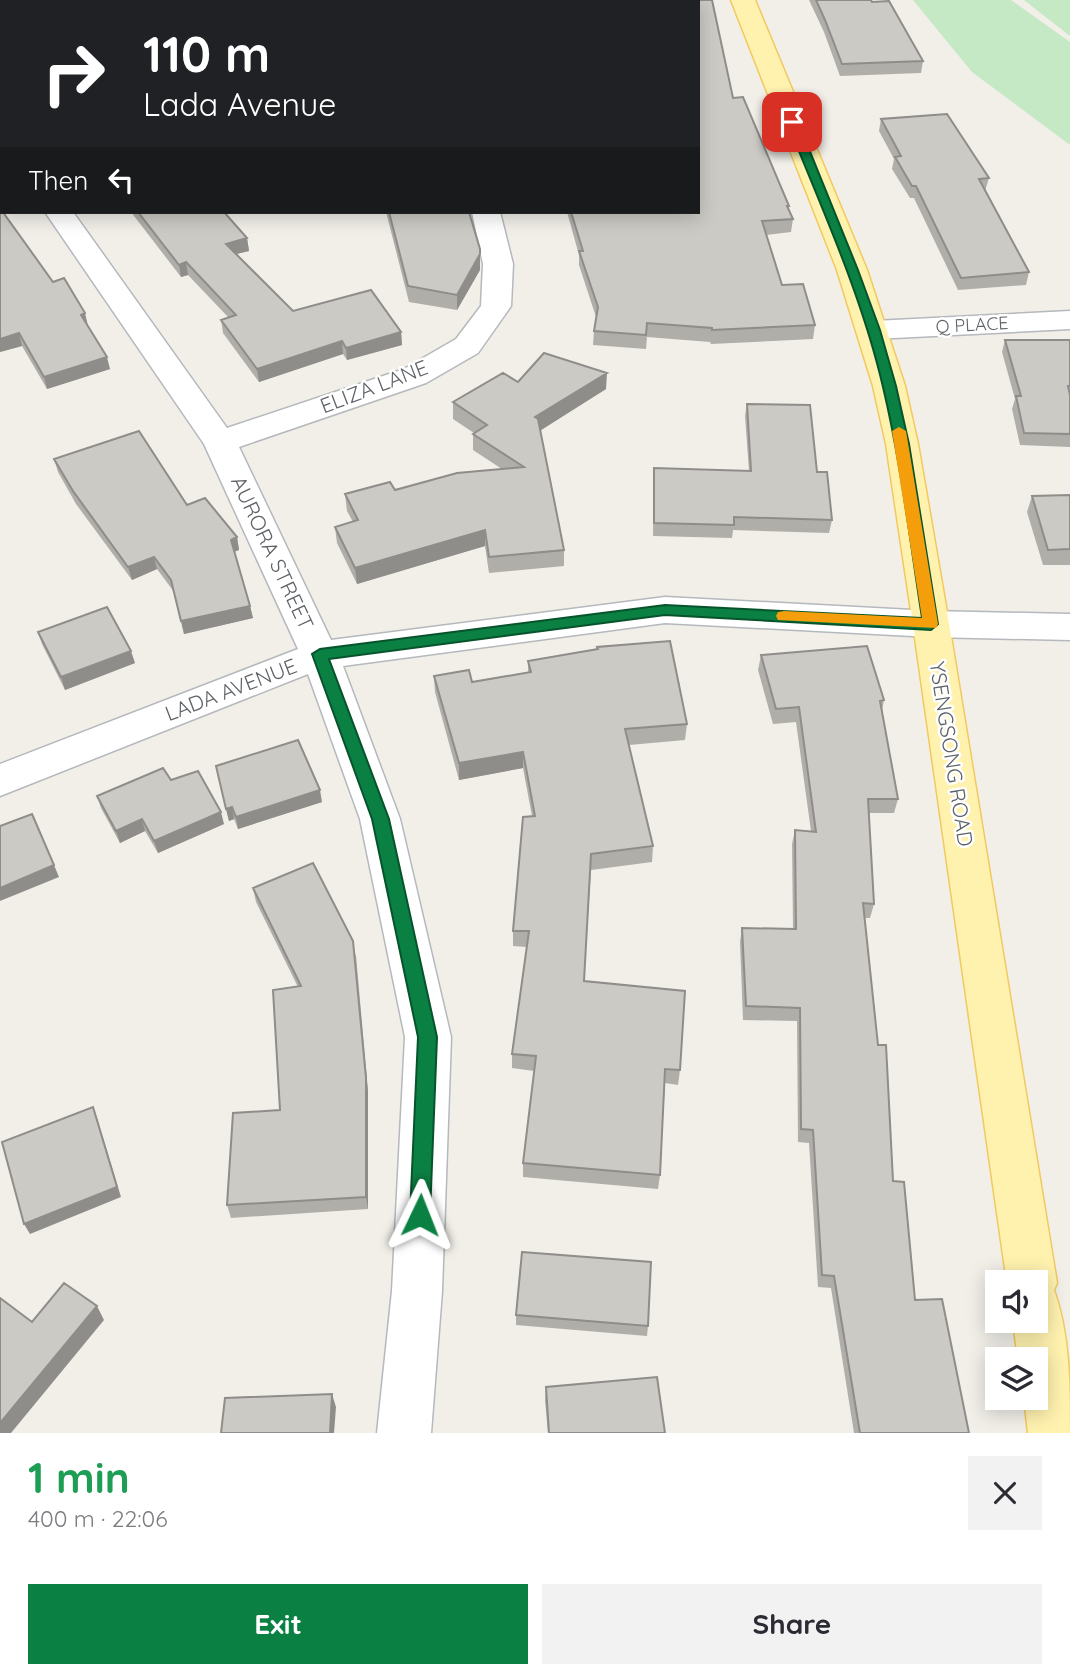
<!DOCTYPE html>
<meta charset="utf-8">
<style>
body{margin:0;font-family:Quicksand,sans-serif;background:#f2f2f3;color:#2b2b33;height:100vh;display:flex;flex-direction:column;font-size:26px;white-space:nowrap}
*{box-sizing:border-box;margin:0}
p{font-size:23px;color:#7c7c81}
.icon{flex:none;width:38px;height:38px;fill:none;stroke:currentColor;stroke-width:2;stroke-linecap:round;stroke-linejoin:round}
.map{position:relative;height:1433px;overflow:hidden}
.details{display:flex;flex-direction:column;background:#fff;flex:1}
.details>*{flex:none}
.top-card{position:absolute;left:0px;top:0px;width:700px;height:214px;box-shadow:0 4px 18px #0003;background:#202124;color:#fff;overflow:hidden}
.tools{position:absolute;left:985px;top:1270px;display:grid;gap:14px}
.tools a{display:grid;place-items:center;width:63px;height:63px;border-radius:0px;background:#fff;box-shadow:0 4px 18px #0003;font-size:35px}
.pin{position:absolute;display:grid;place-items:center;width:60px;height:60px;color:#fff;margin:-30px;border-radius:14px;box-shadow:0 4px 10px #0006}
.me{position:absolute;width:77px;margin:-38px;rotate:2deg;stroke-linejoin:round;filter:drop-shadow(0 0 5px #0008)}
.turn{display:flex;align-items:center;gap:24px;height:147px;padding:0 28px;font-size:32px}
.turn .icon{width:91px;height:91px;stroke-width:2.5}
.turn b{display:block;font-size:49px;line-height:60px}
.then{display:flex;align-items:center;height:66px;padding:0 28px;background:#0003;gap:14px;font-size:26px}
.round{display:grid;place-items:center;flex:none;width:74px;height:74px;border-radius:0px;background:#f2f2f3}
.overview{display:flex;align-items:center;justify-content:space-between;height:119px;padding:0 28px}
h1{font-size:42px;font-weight:700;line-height:52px;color:#1e9e55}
.cta{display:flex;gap:14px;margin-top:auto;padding:14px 28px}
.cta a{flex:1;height:80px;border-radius:0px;background:#0b8043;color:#fff;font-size:28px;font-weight:700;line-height:80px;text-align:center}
.cta a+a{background:#f2f2f3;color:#2b2b33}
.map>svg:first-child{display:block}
</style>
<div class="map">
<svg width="1070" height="1433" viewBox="0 0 1070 1433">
<rect width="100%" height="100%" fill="#f1efe8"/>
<!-- green -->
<path fill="#c5e8c5" d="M913 0H1011L1070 42V145L972 72Z
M1024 0H1070V36Z"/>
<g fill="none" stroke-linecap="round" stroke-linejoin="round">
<!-- minor casing -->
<g stroke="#b5b8bc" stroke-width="3">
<path id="minor" d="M426 0H450L451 2H427Z
M2 89V105L0 106V90Z
M0 120H2V138L0 137Z
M45 212H73L227 428 404 369 456 339 481 306 483 264 472 212H500L513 264 511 306 478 353 426 383 239 447 331 640 665 597 931 611 1070 614V640L931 637 665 623 343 666 400 819 451 1037 442 1291 431 1433H377L392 1291 405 1037 360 819 308 674 0 796V764L298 649 204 444Z
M1070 311V329L874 339 863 336 859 330 863 324 874 321Z"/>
</g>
<!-- major casing -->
<g stroke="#f2c960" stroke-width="3">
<path id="major" d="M731 0H755L867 270 905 386 918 444 949 624 1057 1283 1054 1290C1070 1335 1070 1385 1070 1433H1028L1024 1398H1036V1360H1018L1013 1321H1036V1283H1007L913 624 886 444 873 386 837 270Z"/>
</g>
<!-- minor -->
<use href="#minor" fill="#fff" fill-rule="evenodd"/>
<!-- major -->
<use href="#major" fill="#fff2af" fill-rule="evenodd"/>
</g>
<!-- wall -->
<path fill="#afaea9" d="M613 0H712L733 98 789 206V209L793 219 791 232 766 235 782 285 815 325 813 339 711 344 710 342 647 337 646 349 593 345 594 331 596 317 579 265V255L567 212H698V2H613Z
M809 0H871L923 61 921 73 840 76 824 32Z
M881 119 989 178 985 191 1029 272 1026 285 958 290 914 198H910L892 169 894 159 879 131Z
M131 212H224L247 238 249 251 236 254 293 311 401 332 402 345 347 360 343 354 259 382 223 333 221 320 229 318 188 275 181 277Z
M386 212H469L480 270 457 310 409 302Z
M53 282 88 326 110 369 47 389 22 346 0 352Z
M1005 340H1070V447L1020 445 1012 409 1015 399 1002 352Z
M518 382 606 389 540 430 564 550V566L489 573 485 546 357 584 337 543 335 527 353 522 347 511 345 494 395 490 502 469 473 450V434L474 433 453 419V402Z
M747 404 817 472 832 520 829 533 733 530 732 538 653 536 654 468 749 471 745 416Z
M54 459 237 537 239 550 234 552 250 606 253 618 184 634 174 592 157 569 132 580 76 504 58 472Z
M1070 495V565H1043L1027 512 1032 496Z
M38 632 135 663 65 690 42 644Z
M761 655 884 700 882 711 898 799 894 813H869L874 904 870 918H864L893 1181 915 1300 969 1433H854L831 1288 818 1287 809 1143 798 1142 797 1021 743 1020 740 942 742 928 793 929 792 844 795 830 811 831 796 722 773 724 758 670Z
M528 661 687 724 685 740 629 745 653 846 652 862 591 870 584 981 680 1070 678 1085 665 1083 660 1175 658 1189 523 1177V1163L534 1071 512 1068V1054L527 947 513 946V931L532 816 523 768 459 780 435 692 434 676 472 682 528 672Z
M216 766 322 802 238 829 234 819 229 821Z
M171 780 224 824 158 853 145 831 120 843 101 808 97 796Z
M253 888 356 955 368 1091V1209L231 1218 227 1205 280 1110 298 987 256 902Z
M516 1315 648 1326 647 1336 516 1325Z
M546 1387 665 1433H548L545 1400Z"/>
<!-- shaded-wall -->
<path fill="#8f8d8a" d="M247 238 249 251 228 256 226 244Z
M480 249V270L457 310V295Z
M186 262 188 275 181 277 179 265Z
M85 313 88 326 81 315Z
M401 332 402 345 347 360 346 348Z
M19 333 22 346 0 352V339Z
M342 341 343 354 259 382 257 369Z
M107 357 110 369 47 389 44 377Z
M607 373 606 389 535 434V417Z
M485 530V546L357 584 355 568Z
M237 537 239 550 233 552 231 540Z
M154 557 157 569 132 580 128 567Z
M250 606 253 618 184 634 181 621Z
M131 651 135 663 65 690 61 677Z
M523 752V768L459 780V763Z
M320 790 322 802 238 829 236 817Z
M232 807 234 819 229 821 226 809Z
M221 812 224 824 158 853 154 841Z
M142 819 145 831 120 843 116 831Z
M54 865 59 877 0 901V888Z
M353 941 368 1091V1209L366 1197Z
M93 1107 97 1118 121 1197 30 1234 24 1224Z
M97 1306 104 1320 11 1433H0V1423Z
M332 1394 336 1407 334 1433H330Z"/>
<!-- building -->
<path fill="#cccac5" stroke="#8f8d8a" stroke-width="2" d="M77 0H388L391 2H70Z
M511 0H569L571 2H513Z
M618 0H712L733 98 743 97 789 206H787L793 219 762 221 782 285 803 284 815 325 712 330V328L647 323 646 335 594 331 598 307 579 251H583L571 212H698V2H618Z
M816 0H871L872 2 889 1 923 61 842 64 825 20Z
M947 114 989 178 979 179 1029 272 961 278 916 186H912L895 157 901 156 881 119Z
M0 208 53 282 64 278 85 313 81 315 107 357 44 377 19 333 0 339Z
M138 212H224L247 238 226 244 293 311 371 290 401 332 346 348 342 341 257 369 221 320 236 315 186 262 179 265Z
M389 212H469L480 249V254L457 295 408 286Z
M1005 340H1070V386H1068L1070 395V434L1024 433 1016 396H1021Z
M544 353 607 373 535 417 538 419 564 550 489 557 485 530 355 568 335 527 358 520 345 494 390 482 395 490 457 473 524 467 473 434 487 425 453 402 503 373 518 382Z
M747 404 810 405 817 472H827L832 520 734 517V525L654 523V468L751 471Z
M139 431 187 505 205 498 237 537 231 540 250 606 181 621 171 580 154 557 128 567 73 491 54 459Z
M1070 495V549L1048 550 1032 496Z
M107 607 131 651 61 677 38 632Z
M670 641 687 724 625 729 653 846 591 854 584 981 685 991 680 1070 665 1069 660 1175 523 1163 536 1056 512 1054 529 931H513L523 817 535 816 523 752 459 763 434 676 469 670 472 682 531 672 528 661 598 649 597 647Z
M867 646 884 700 880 701 898 799H868L874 904 863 903 878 1045H886L893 1181 904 1182 915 1300 942 1299 969 1433H860L834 1276 822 1275 813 1130 801 1129 800 1008 746 1006 742 928 796 929 795 830 816 832 799 707 776 709 761 655Z
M298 740 320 790 236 817 232 807 226 809 216 766Z
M163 768 171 780 198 771 221 812 154 841 142 819 116 831 97 796Z
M32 814 54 865 0 888V826Z
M313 863 353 941 366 1078V1197L227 1205 233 1113 280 1110 273 990 301 986 253 888Z
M93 1107 117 1187 24 1224 2 1142Z
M522 1252 651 1262 648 1326 516 1315Z
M64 1283 97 1306 0 1423V1298L32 1322Z
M657 1377 665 1433H549L546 1387Z
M332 1394 330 1433H221L225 1398Z"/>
<!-- route -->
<path fill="#0b8043" stroke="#07532c" stroke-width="2" d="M792 119 798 122 858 270 880 330 896 386 909 444 938 624 931 630 665 615 329 659 389 819 437 1037 430 1215 427 1222 420 1224 413 1222 410 1215 418 1037 372 819 312 654 320 649 665 605 922 618C910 541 901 463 883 387 862 296 822 209 787 122Z"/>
<!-- slow -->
<path fill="#f59e0b" d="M899 427 906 431 938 624 936 628 778 620 776 616 778 612 784 611 922 618 892 431Z"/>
<g text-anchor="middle" stroke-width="5" stroke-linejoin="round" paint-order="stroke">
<!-- far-street labels -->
<g font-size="18" fill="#5f6368" stroke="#fff">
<text transform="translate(972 325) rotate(-3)" y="6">Q PLACE</text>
</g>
<!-- street labels -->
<g font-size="21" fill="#5f6368" stroke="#fff">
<text transform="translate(374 387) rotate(-21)" y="7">ELIZA LANE</text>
<text transform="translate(272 553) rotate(65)" y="7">AURORA STREET</text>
<text transform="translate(231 690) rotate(-21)" y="7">LADA AVENUE</text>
<text transform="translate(951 754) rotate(81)" y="7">YSENGSONG ROAD</text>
</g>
</g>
</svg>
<div class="tools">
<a><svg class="icon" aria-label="sound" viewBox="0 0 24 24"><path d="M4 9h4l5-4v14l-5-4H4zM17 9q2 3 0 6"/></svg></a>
<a><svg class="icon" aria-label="layers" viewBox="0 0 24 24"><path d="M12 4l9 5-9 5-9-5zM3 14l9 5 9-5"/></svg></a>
</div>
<div class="pin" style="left:792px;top:122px;background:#d93025"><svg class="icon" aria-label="arrive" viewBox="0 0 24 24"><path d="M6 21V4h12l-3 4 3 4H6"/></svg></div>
<svg class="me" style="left:420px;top:1215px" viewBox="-20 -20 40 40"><path d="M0-17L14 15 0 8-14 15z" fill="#0b8043" stroke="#fff" stroke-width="4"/></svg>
<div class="top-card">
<div class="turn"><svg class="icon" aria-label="right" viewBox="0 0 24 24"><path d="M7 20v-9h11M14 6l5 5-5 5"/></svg><div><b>110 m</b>Lada Avenue</div></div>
<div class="then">Then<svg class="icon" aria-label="left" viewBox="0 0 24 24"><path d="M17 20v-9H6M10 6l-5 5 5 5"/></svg></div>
</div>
</div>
<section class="details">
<div class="overview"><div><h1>1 min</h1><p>400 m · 22:06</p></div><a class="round"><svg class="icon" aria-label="close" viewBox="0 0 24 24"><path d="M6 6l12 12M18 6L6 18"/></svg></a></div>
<div class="cta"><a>Exit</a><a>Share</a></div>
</section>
